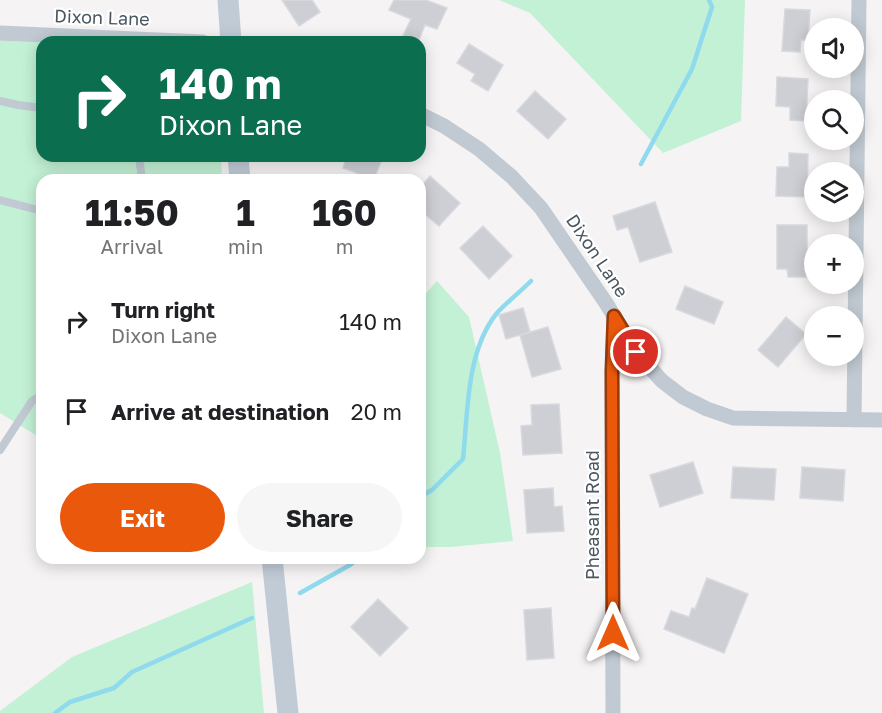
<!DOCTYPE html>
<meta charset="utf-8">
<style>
body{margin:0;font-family:"Golos Text",sans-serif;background:#f6f6f6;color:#202124;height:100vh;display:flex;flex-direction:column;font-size:22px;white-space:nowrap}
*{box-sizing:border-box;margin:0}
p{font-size:20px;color:#757577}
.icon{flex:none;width:33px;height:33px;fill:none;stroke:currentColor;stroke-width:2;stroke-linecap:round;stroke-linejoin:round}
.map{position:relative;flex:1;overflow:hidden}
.sheet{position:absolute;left:36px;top:174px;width:390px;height:390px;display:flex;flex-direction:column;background:#fff;border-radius:18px;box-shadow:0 3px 15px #0003}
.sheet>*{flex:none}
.guide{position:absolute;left:36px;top:36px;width:390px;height:126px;border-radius:18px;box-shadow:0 3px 15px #0003;background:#0b6e4f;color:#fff;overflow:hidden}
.fabs{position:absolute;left:804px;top:18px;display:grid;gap:12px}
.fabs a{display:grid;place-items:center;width:60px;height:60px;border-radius:50%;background:#fff;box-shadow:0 3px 15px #0003;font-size:30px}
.pin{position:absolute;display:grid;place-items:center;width:51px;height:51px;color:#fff;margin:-26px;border:3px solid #fff;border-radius:50%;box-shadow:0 2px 6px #0007}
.me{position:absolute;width:66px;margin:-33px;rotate:0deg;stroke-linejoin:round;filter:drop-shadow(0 0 4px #0008)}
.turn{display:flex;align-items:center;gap:21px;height:126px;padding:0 24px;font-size:27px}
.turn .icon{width:78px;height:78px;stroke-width:2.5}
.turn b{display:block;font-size:42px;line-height:51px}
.eta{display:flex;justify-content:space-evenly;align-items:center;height:102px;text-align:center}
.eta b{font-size:36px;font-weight:700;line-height:42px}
.cta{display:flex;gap:12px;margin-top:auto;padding:12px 24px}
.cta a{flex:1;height:69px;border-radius:36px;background:#ea580c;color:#fff;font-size:24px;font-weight:700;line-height:69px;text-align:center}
.cta a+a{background:#f6f6f6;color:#202124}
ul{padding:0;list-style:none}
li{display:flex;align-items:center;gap:18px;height:90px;padding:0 24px}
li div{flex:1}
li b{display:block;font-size:22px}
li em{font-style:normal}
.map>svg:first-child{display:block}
</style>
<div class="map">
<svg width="882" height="713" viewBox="0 0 882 713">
<rect width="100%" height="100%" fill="#f5f3f3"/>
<!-- green -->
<path fill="#c3f1d5" d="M499 0H745L741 121 663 153 530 13Z
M0 39 42 42V156H221L222 180H42V439L0 413Z
M437 281 469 317 500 453 513 541 451 547H420V300Z
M252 582 264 713H0V711L72 657Z"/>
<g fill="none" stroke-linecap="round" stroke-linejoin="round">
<!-- stream -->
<path stroke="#90daee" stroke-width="4.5" d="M641 164 692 69 712 7 709 0
M420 497 432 490 463 459C468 412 466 351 497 313 507 302 520 292 531 281
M300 593 350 565 359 558
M55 713 70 702 114 688 132 672 252 618"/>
</g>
<!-- building -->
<path fill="#cdcfd5" stroke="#d7d9de" stroke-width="1.5" d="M282 0H312L320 12 299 26Z
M394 0H426L447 8 437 29 425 25 418 42H400L411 19 389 10Z
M785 9 810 10 808 40H801L800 52 782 51Z
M469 44 503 65 488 91 471 81 475 74 457 63Z
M777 77 808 79 806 121 790 120V107L776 106Z
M535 91 566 119 548 139 517 111Z
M789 153 808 154 807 197 776 196 777 167H789Z
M347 156H383L374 179 343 168Z
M430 176 460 203 439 226 420 210V188Z
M655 202 672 252 640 262 628 227 617 230 613 216Z
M777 225H807V277H788L787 269H777Z
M483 226 512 256 489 279 460 248Z
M685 286 723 302 714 324 676 309Z
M523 308 530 332 506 339 499 315Z
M786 317 806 334 778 367 758 350Z
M548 327 561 369 532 377 520 335Z
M559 404 562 453 523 455 521 426 532 425 531 405Z
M693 462 703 493 660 507 650 475Z
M733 467 776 469 774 500 731 498Z
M802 467 845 470 843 501 800 498Z
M553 488 554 507 562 506 564 531 527 533 524 490Z
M707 578 748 594 724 653 664 629 671 611 689 617 692 608 695 609Z
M378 599 408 628 380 656 351 627Z
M551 608 554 658 527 660 524 610Z"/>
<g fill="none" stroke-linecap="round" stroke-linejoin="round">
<!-- service -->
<path stroke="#c1cad2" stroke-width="8" d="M0 101 18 105 42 108
M139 156 142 180
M0 200 42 211
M0 450 32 401 42 395"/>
<!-- minor -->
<path stroke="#c1cad2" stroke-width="15" d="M0 33 203 42
M420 114 444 126 479 149 512 177 541 208 606 303 636 352 662 381 683 397 707 409 733 418 882 420
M854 420 859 0
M613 713 612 371 614 317"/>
<!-- secondary -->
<path stroke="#c1cbd6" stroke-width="21" d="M228 0 231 42
M238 156 240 180
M272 558 288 713"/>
</g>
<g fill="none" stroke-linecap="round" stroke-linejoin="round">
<!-- route casing -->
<g stroke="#983908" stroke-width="15">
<path id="route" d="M613 633 612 371 614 316 636 352"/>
</g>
<!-- route -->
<use href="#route" stroke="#ea580c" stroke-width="10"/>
</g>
<g text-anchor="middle" stroke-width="4.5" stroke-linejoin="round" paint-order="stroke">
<!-- street labels -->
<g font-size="18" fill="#4a5661" stroke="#fff">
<text transform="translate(102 18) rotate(2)" y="6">Dixon Lane</text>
<text transform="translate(597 256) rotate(56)" y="6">Dixon Lane</text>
<text transform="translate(593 515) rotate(-90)" y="6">Pheasant Road</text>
</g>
</g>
</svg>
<div class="fabs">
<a><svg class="icon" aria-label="sound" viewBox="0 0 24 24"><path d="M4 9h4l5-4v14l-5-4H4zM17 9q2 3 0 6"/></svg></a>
<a><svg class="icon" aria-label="search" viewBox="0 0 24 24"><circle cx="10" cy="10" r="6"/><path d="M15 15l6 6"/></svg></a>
<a><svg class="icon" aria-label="layers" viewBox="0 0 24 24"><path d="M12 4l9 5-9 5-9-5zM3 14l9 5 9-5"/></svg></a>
<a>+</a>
<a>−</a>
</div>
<div class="pin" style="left:636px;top:352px;background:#d93025"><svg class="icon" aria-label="arrive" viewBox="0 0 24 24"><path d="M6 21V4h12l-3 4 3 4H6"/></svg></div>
<svg class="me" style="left:613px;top:633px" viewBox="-20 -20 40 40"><path d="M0-17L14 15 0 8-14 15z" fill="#ea580c" stroke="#fff" stroke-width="4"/></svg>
<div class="guide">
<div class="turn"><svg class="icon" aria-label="right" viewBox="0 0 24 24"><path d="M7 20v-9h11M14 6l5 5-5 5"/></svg><div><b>140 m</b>Dixon Lane</div></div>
</div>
<section class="sheet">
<div class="eta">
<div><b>11:50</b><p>Arrival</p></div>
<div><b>1</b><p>min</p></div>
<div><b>160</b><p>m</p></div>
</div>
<ul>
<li><svg class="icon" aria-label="right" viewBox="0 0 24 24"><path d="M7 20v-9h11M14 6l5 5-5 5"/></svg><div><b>Turn right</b><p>Dixon Lane</p></div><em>140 m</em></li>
<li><svg class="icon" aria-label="arrive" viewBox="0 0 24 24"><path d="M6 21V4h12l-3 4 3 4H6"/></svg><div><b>Arrive at destination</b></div><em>20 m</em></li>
</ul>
<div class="cta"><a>Exit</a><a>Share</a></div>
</section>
</div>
